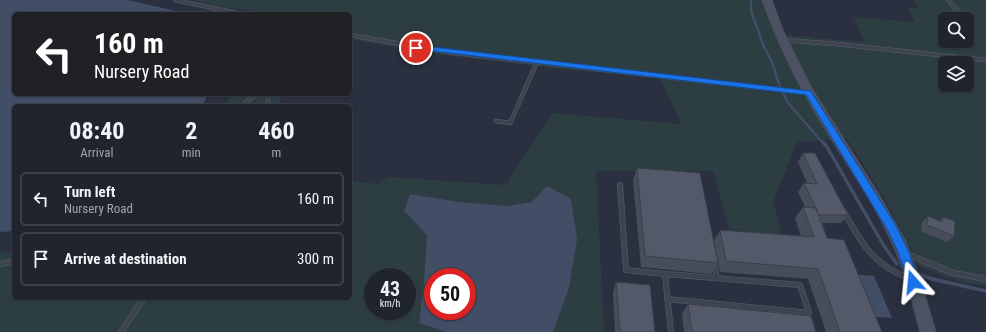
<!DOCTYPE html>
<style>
body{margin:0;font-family:"Roboto Condensed",sans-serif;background:#282c37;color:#f1f3f6;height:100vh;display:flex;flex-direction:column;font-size:15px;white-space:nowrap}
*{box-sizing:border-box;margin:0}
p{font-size:13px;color:#a2a4aa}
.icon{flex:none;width:22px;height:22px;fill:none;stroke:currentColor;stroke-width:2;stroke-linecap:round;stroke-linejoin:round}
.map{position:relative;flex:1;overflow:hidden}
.side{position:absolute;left:12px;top:104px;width:340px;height:196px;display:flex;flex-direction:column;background:#20242f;border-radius:6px;box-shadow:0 1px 3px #0004,0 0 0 1px #3d414b}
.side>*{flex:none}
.banner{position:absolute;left:12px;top:12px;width:340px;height:84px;border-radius:6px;box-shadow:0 1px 3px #0004,0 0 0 1px #3d414b;background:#202124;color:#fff;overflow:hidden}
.buttons{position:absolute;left:938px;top:12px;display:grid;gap:8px}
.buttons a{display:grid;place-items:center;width:36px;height:36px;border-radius:6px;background:#20242f;box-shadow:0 1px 3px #0004,0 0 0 1px #3d414b;font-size:20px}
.speed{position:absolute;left:364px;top:268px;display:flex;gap:8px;font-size:20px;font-weight:700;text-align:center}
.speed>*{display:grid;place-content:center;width:52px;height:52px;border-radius:50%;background:#20242f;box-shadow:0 1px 3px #0004,0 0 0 1px #3d414b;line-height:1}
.speed small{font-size:10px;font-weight:400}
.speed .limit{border:6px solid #d22;background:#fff;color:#111}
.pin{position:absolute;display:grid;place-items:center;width:34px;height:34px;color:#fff;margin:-17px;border:2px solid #fff;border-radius:50%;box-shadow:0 1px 4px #0007}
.me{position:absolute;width:44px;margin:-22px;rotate:342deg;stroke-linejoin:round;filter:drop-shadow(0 0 3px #0008)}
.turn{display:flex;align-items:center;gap:14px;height:84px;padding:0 16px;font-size:18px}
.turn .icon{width:52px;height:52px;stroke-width:2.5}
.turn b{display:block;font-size:28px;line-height:34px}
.eta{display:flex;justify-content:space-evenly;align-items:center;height:68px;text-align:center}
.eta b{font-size:24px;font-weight:700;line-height:28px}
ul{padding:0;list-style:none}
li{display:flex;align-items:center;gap:12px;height:54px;margin:0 8px 6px;padding:0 8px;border:2px solid #3d414b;border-radius:6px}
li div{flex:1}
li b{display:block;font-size:15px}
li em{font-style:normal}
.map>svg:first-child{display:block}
</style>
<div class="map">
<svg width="986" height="332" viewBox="0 0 986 332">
<rect width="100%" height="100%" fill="#2a303f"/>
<!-- green -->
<path fill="#2d3e42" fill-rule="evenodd" d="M193 0H771L784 35 864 42 854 17 915 22 907 7 918 8 914 0H986V286L961 282 919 266C899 221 874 180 847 139L797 142 773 202 783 237 729 229 713 171H596L604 332H553L569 288 532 202 506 206 460 202 410 194 404 211 427 235 424 280 419 323 446 332H0V251L14 254V298H350V181L379 184 388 177 506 185 520 161 553 113 681 124 661 79C557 68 452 59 350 39V14H286L228 8ZM945 19H967V41H945ZM945 63H967V85H945ZM373 277H407V311H373Z
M231 94H284L277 106H224Z"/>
<!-- water -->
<path fill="#424d66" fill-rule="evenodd" d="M0 0H128L189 14H14V94H208L202 106H14V231L0 232Z
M547 186 571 199 577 239 569 288 553 332H446L419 323 424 280 427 235 404 211 410 194 460 202 506 206 532 202ZM433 277H467V311H433Z
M851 274 874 276 892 318 868 316Z"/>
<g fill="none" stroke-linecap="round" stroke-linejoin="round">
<!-- stream-far1 -->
<path stroke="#424d66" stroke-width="2.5" d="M751 0V11L764 47 772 62 780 87 788 103 823 143"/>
<!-- stream -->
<path stroke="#424d66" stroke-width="3.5" d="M823 142 827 147 884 246 897 264
M918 274 932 279 986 291"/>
<!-- service-far1 casing -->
<g stroke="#595e6a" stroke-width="4.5">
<path id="service-far1" d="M175 0 242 14
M948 0 964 18
M350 35 447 52 808 93
M783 40 836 44 986 60
M242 106 256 94
M266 106 268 102V94
M496 121 510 123 537 62"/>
</g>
<!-- service casing -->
<g stroke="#595e6a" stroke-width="6">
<path id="service" d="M620 185 626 270 665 274 671 332
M844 212C861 243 875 267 911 279
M907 254 953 273 986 279
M714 262 717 278
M0 264 14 261
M665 274 800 285 809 313 667 299
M121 332 144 298"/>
</g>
<!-- secondary casing -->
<g stroke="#484c59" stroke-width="1">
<path id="secondary" d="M762 0H772L783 30 812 88 879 194 905 239 920 278 936 332H920C911 300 904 267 889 237 869 195 841 157 818 118 795 80 777 42 762 0Z"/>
</g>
<!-- service-far1 -->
<use href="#service-far1" stroke="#3e4350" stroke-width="3.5"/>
<!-- service -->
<use href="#service" stroke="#3e4350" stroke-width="5"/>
<!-- secondary -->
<use href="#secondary" fill="#4c5262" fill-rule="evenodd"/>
</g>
<!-- wall -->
<path fill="#484d5b" d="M803 153 848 215 841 223H822L827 238 882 332H826L808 279 720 272 714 241 720 230 801 236 795 218 803 207H805L798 192 804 183H807L798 162Z
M637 168 718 263 711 274 641 267 633 180Z
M928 216 939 221 943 217 954 236 947 242 921 231 922 223Z
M616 282 655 332H615L613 293Z
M688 304 816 332H684L682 314Z"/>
<!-- building -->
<path fill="#54596a" stroke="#3b3e4a" d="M803 153H815L848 215H819L804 183 817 184Z
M637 168 700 173 718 263 645 256Z
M803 207 816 208 827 238 844 240 882 332H840L818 269 726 261 720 230 814 237Z
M928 216 942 222 943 217 955 221 954 236 927 225Z
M616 282 650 285 655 332H620Z
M688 304 811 316 816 332H692Z"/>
<!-- route -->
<path fill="#1a73e8" stroke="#114b97" d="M416 45 811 91 895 224 909 252 919 282 917 286 913 287 909 286 898 252 887 229 806 95 414 49V46Z"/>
</svg>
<div class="buttons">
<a><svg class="icon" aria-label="search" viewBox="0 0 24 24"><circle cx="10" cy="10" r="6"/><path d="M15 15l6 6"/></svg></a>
<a><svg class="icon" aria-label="layers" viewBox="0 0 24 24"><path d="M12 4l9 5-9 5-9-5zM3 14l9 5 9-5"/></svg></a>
</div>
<div class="speed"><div>43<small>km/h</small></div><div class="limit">50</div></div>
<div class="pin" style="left:416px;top:48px;background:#d93025"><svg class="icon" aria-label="arrive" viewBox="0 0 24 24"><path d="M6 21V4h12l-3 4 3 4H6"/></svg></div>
<svg class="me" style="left:913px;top:282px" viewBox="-20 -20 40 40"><path d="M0-17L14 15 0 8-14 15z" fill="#1a73e8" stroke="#fff" stroke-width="4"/></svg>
<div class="banner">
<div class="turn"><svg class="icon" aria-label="left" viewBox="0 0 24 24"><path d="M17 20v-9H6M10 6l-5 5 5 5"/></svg><div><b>160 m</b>Nursery Road</div></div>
</div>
<section class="side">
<div class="eta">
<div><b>08:40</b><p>Arrival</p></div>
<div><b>2</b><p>min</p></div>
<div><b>460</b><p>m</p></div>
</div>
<ul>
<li><svg class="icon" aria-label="left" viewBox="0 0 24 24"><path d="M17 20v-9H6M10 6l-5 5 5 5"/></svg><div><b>Turn left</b><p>Nursery Road</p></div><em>160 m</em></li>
<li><svg class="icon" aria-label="arrive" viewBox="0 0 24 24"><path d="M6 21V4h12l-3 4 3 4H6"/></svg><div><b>Arrive at destination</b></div><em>300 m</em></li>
</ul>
</section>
</div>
